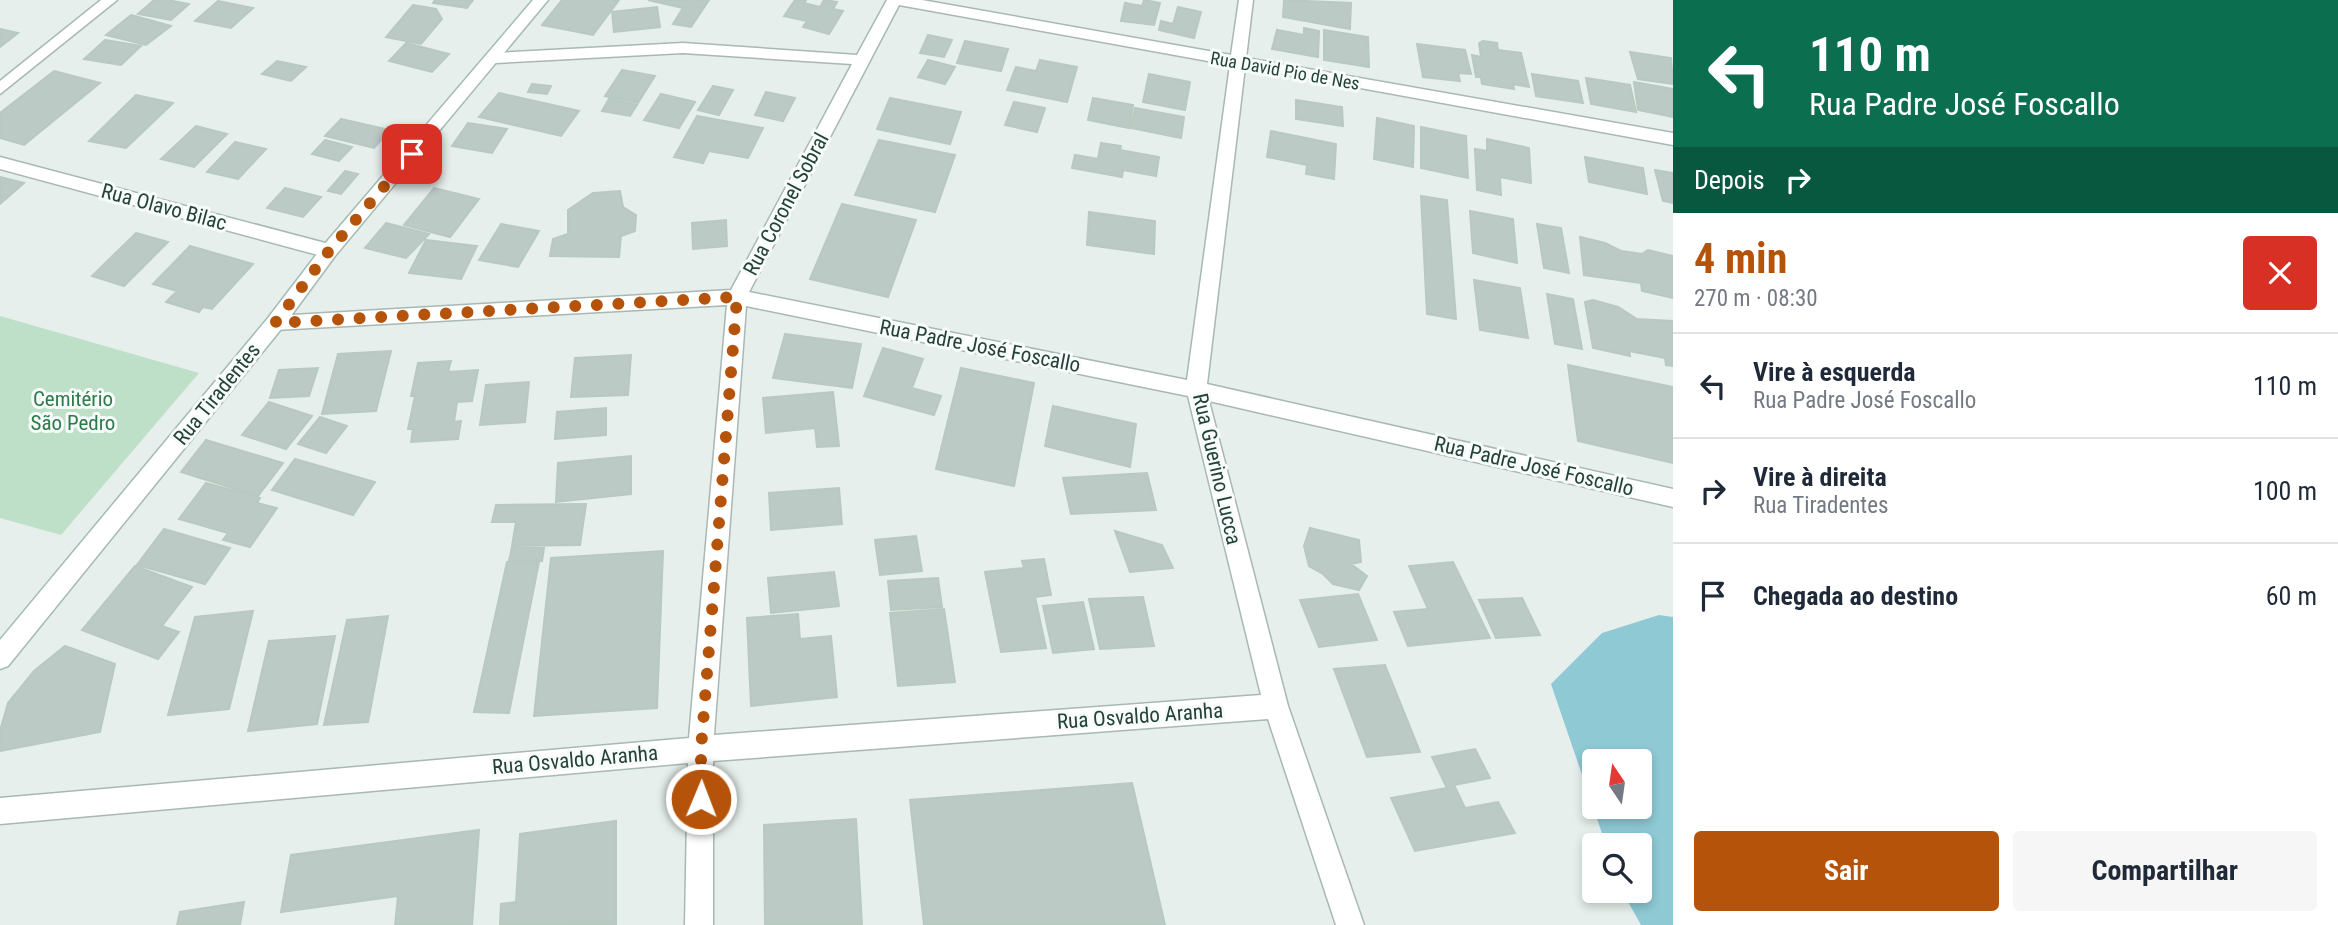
<!DOCTYPE html>
<html lang="pt">
<meta charset="utf-8">
<style>
body{margin:0;font-family:"Roboto Condensed",sans-serif;background:#f6f6f7;color:#1f2937;height:100vh;display:flex;flex-direction:column;font-size:26px;white-space:nowrap}
*{box-sizing:border-box;margin:0}
p{font-size:23px;color:#747a83}
.icon{flex:none;width:38px;height:38px;fill:none;stroke:currentColor;stroke-width:2;stroke-linecap:round;stroke-linejoin:round}
.map{position:relative;flex:1;overflow:hidden}
.panel{display:flex;flex-direction:column;background:#fff;width:665px}
.panel>*{flex:none}
.banner{background:#0b6e4f;color:#fff;overflow:hidden}
.needle{width:46px;rotate:347deg}
.fabs{position:absolute;left:1582px;top:749px;display:grid;gap:14px}
.fabs a{display:grid;place-items:center;width:70px;height:70px;border-radius:7px;background:#fff;box-shadow:0 4px 10px #0003;font-size:35px}
.pin{position:absolute;display:grid;place-items:center;width:60px;height:60px;color:#fff;margin:-30px;border-radius:14px;box-shadow:0 4px 10px #0006}
.me{position:absolute;width:77px;margin:-38px;rotate:1deg;stroke-linejoin:round;filter:drop-shadow(0 0 5px #0008)}
.turn{display:flex;align-items:center;gap:24px;height:147px;padding:0 21px;font-size:32px}
.turn .icon{width:91px;height:91px;stroke-width:2.5}
.turn b{display:block;font-size:49px;line-height:60px}
.then{display:flex;align-items:center;height:66px;padding:0 21px;background:#0003;gap:14px;font-size:26px}
.round{display:grid;place-items:center;flex:none;width:74px;height:74px;border-radius:7px;background:#f6f6f7}
.head{display:flex;align-items:center;justify-content:space-between;height:119px;padding:0 21px}
h1{font-size:42px;font-weight:700;line-height:52px;color:#b45309}
.primary-button{display:flex;gap:14px;margin-top:auto;padding:14px 21px}
.primary-button a{flex:1;height:80px;border-radius:7px;background:#b45309;color:#fff;font-size:28px;font-weight:700;line-height:80px;text-align:center}
.primary-button a+a{background:#f6f6f7;color:#1f2937}
ul{padding:0;list-style:none}
li{display:flex;align-items:center;gap:21px;height:105px;padding:0 21px;border-top:2px solid #e0e1e3}
li div{flex:1}
li b{display:block;font-size:26px}
li em{font-style:normal}
main{display:flex;flex:1;min-height:0}
.map>svg:first-child{display:block}
</style>
<main>
<div class="map">
<svg width="1673" height="925" viewBox="0 0 1673 925">
<rect width="100%" height="100%" fill="#e6efeb"/>
<!-- green -->
<path fill="#bfe0c8" d="M0 316 199 373 61 535 0 518Z"/>
<!-- water -->
<path fill="#8ec9d4" fill-rule="evenodd" d="M1659 615 1673 617V925H1641L1622 891H1640V845H1606L1551 684 1602 633ZM1594 761H1640V807H1594Z"/>
<!-- building -->
<path fill="#bbcac4" stroke="#b8c9c2" stroke-width="2" d="M154 0H167L189 4 171 20 138 14Z
M435 0H473L467 8 433 3Z
M562 0H619L593 35 542 25Z
M648 0H709L691 27 673 24 683 8Z
M795 0H806L804 3 820 7 824 0 837 2 833 9 843 11 829 34 803 27 807 21 784 16Z
M1144 0 1160 3 1154 25 1121 21 1125 3 1142 6Z
M1284 0 1351 3 1350 29 1283 17Z
M218 1 253 8 231 28 195 21Z
M413 5 436 9 442 19 421 44 386 37Z
M657 7 660 27 614 32 612 12Z
M1178 7 1201 12 1194 38 1159 30 1161 21 1173 24Z
M131 15 171 26 146 45 106 35Z
M1304 28 1319 31 1318 57 1272 49 1277 30 1304 35Z
M0 29 18 33 0 47Z
M1324 30 1368 37 1369 67 1324 60Z
M928 35 952 40 944 57 920 53Z
M105 40 141 46 121 65 84 59Z
M965 41 1008 49 1001 71 957 63Z
M1483 41 1497 43 1498 50 1521 53 1529 87 1513 84 1514 89 1482 84 1481 77H1476L1472 55 1481 57 1479 43Z
M406 43 449 54 432 72 389 61Z
M1417 44 1465 50 1471 74 1458 73 1460 81 1423 77Z
M1630 52 1671 58 1673 84 1638 79Z
M928 60 955 67 945 84 918 77Z
M1040 60 1077 67 1067 102 1007 90 1016 67 1036 71Z
M277 61 306 67 291 81 262 74Z
M622 70 655 76 638 103 605 96Z
M54 71 100 83 24 145 0 138V113Z
M1149 74 1190 82 1185 110 1143 102Z
M1532 74 1578 81 1583 103 1536 96Z
M1586 78 1630 85 1636 112 1591 104Z
M1634 82 1673 89V117L1638 110Z
M532 84 551 86 547 94 528 92Z
M713 86 733 90 719 115 698 110Z
M766 92 795 98 783 121 755 115Z
M499 93 579 111 561 136 479 117Z
M661 94 695 102 679 128 644 120Z
M136 95 173 103 126 148 89 141Z
M890 98 961 112 950 144 877 129Z
M1093 98 1133 105 1129 128 1088 120Z
M609 99 637 105 630 116 602 111Z
M1296 100 1342 107 1343 126 1296 119Z
M1014 102 1045 108 1037 132 1005 125Z
M1135 108 1184 117 1181 138 1131 128Z
M697 116 763 128 748 158 709 151 703 163 674 157Z
M1377 118 1414 126 1413 167 1374 159Z
M341 119 390 130 374 148 325 136Z
M468 123 507 129 492 153 452 146Z
M196 126 227 134 194 167 161 159Z
M1421 127 1466 136 1468 178 1421 168Z
M1271 131 1336 144 1334 179 1306 174 1307 165 1267 157Z
M1487 139 1529 148 1531 183 1500 177 1501 195 1477 190 1475 149 1487 151Z
M325 140 352 147 339 161 312 154Z
M879 140 955 155 935 212 855 195Z
M235 142 266 149 238 179 207 172Z
M1101 143 1121 146 1120 150 1159 157 1156 176 1123 170 1122 177 1072 168 1075 155 1098 159Z
M1585 157 1643 168 1647 194 1589 182Z
M1655 170 1673 173V203L1663 201Z
M345 171 358 174 341 194 328 191Z
M0 177 24 183 0 204Z
M285 188 321 197 303 217 267 208Z
M434 188 479 199 450 237 404 225Z
M620 191 623 207 636 215 635 231 621 236 619 257 550 256 553 239 568 234V210L593 193Z
M1421 196 1447 200 1456 319 1427 314Z
M842 204 916 220 888 297 810 279Z
M1470 211 1513 219 1517 263 1473 253Z
M1089 212 1155 221 1154 254 1087 245Z
M726 220 727 246 693 249 692 223Z
M386 223 429 234 406 258 365 248Z
M501 224 539 231 518 267 479 260Z
M1537 224 1561 228 1569 273 1544 268Z
M136 233 168 242 124 286 92 276Z
M1580 237 1605 243 1621 251 1642 254 1648 250 1673 256V298L1642 291 1641 283 1584 275Z
M426 240 477 246 461 279 409 273Z
M190 246 253 264 212 309 203 307 199 312 166 302 177 291 153 284Z
M1474 280 1520 288 1528 338 1480 330Z
M1547 294 1573 299 1582 349 1555 344Z
M1593 300 1618 307 1637 319 1673 321V366L1666 365 1665 358 1629 351 1630 356 1593 348 1585 302Z
M785 334 861 344 852 388 773 378Z
M883 348 923 359 912 388 941 396 934 415 864 396Z
M391 351 376 411 322 414 338 354Z
M631 355 628 395 571 397 575 358Z
M451 361 448 372 478 370 472 401 457 402 454 422 461 421 458 439 411 442 413 429H408L415 396H411L418 363Z
M1568 365 1673 387V463L1578 441Z
M318 368 309 396 270 398 279 370Z
M961 368 1034 383 1014 486 936 469Z
M529 382 525 422 480 425 486 385Z
M833 392 839 446 817 447 815 428 766 433 763 398Z
M269 402 312 416 286 449 242 435Z
M1053 406 1136 424 1130 467 1045 446Z
M606 408V435L555 439 557 412Z
M320 417 347 426 326 453 298 444Z
M206 440 283 463 258 496 181 472Z
M631 456V494L556 502 558 463Z
M295 459 375 482 353 515 272 490Z
M1147 473 1156 510 1071 514 1063 478Z
M206 483 260 498 257 503 277 508 250 547 223 540 228 533 179 519Z
M839 488 842 524 771 530 769 493Z
M586 504 580 545 512 546 516 522H492L496 505Z
M1310 528 1359 540 1361 562 1351 564 1367 576 1359 590 1333 584 1323 574 1309 566 1304 546Z
M164 529 230 548 205 584 137 565Z
M1115 531 1162 545 1173 568 1130 572Z
M916 536 922 571 880 575 875 540Z
M512 547 544 548 542 561H509Z
M663 551 657 708 534 716 551 558Z
M1044 559 1051 595 1035 597 1046 648 1001 652 985 572 1024 568 1022 561Z
M507 562H539L509 713 474 712Z
M1453 562 1490 638 1408 646 1394 612 1428 609 1409 566Z
M135 566 192 587 162 626 179 632 158 659 82 630Z
M834 572 839 606 771 613 768 578Z
M938 578 942 607 891 610 888 581Z
M1358 594 1377 640 1319 647 1300 600Z
M1143 597 1154 646 1100 649 1089 599Z
M1522 598 1540 635 1496 638 1479 600Z
M1083 602 1094 649 1053 653 1043 606Z
M944 609 955 682 898 686 890 613Z
M253 611 229 709 168 715 195 617Z
M798 614 800 639 831 636 837 697 751 706 747 618Z
M388 616 368 722 324 725 347 620Z
M335 636 317 724 248 731 269 641Z
M65 646 115 664 100 732 0 751V731L8 703 34 671Z
M1385 665 1420 752 1367 757 1334 669Z
M1475 749 1490 778 1454 785 1465 808 1498 802 1515 833 1415 851 1391 798 1447 788 1432 757Z
M1132 783 1165 925H924L910 800Z
M856 819 862 925H765L764 825Z
M616 821V924L500 925 501 904 516 902 520 834Z
M479 830 472 925H395L398 896 281 912 291 855Z
M244 902 240 925H177L180 912Z"/>
<g fill="none" stroke-linecap="round" stroke-linejoin="round">
<!-- street casing -->
<g stroke="#a8b8b2" stroke-width="3">
<path id="street" d="M101 0H117L0 94V81Z
M887 0H922L1231 55 1239 0H1253L1246 58 1673 133V145L1245 67 1207 384 1673 489V507L1209 401 1288 706 1364 925H1336L1268 719 713 761V925H685L688 763 0 824V798L689 738 727 305 275 330 265 323 275 316 731 290 852 64 683 53 495 63 487 58 495 53 683 43 857 55ZM899 5 1230 65 1187 380 749 292ZM746 306 1188 396 1261 695 714 735Z
M0 157 329 244 338 251 329 258 0 169Z"/>
</g>
<!-- secondary casing -->
<g stroke="#a4bbb3" stroke-width="3">
<path id="secondary" d="M533 0H548L335 256 282 328 8 666 0 669V640L268 318 323 246Z"/>
</g>
<!-- street -->
<use href="#street" fill="#fff" fill-rule="evenodd"/>
<!-- secondary -->
<use href="#secondary" fill="#fff" fill-rule="evenodd"/>
</g>
<g fill="none" stroke-linecap="round" stroke-linejoin="round">
<!-- route -->
<path stroke="#b45309" stroke-width="12" stroke-dasharray="0 21.6" d="M412 154 329 251 275 323 737 297 701 749V799"/>
</g>
<g text-anchor="middle" stroke-width="6" stroke-linejoin="round" paint-order="stroke">
<!-- far-street labels -->
<g font-size="18" fill="#24423a" stroke="#f7fbf9">
<text transform="translate(1285 71) rotate(10)" y="6">Rua David Pio de Nes</text>
</g>
<!-- street labels -->
<g font-size="21" fill="#24423a" stroke="#f7fbf9">
<text transform="translate(786 204) rotate(-62)" y="7">Rua Coronel Sobral</text>
<text transform="translate(164 207) rotate(15)" y="7">Rua Olavo Bilac</text>
<text transform="translate(980 346) rotate(11)" y="7">Rua Padre José Foscallo</text>
<text transform="translate(217 394) rotate(-51)" y="7">Rua Tiradentes</text>
<text transform="translate(1534 466) rotate(13)" y="7">Rua Padre José Foscallo</text>
<text transform="translate(1217 469) rotate(77)" y="7">Rua Guerino Lucca</text>
<text transform="translate(1140 716) rotate(-4)" y="7">Rua Osvaldo Aranha</text>
<text transform="translate(575 760) rotate(-5)" y="7">Rua Osvaldo Aranha</text>
</g>
<!-- park labels -->
<g font-size="21" fill="#2d7a4b" stroke="#f7fbf9">
<text x="73" y="406">Cemitério<tspan x="73" dy="24">São Pedro</tspan></text>
</g>
</g>
</svg>
<div class="fabs">
<a><svg class="needle" viewBox="-14 -14 28 28"><path d="M0-13l5 13h-10z" fill="#e53935"/><path d="M0 13l5-13h-10z" fill="#747a83"/></svg></a>
<a><svg class="icon" aria-label="search" viewBox="0 0 24 24"><circle cx="10" cy="10" r="6"/><path d="M15 15l6 6"/></svg></a>
</div>
<div class="pin" style="left:412px;top:154px;background:#d93025"><svg class="icon" aria-label="arrive" viewBox="0 0 24 24"><path d="M6 21V4h12l-3 4 3 4H6"/></svg></div>
<svg class="me" style="left:701px;top:799px" viewBox="-20 -20 40 40"><circle r="17" fill="#b45309" stroke="#fff" stroke-width="3"/><path d="M0-11L8 9 0 5-8 9z" fill="#fff"/></svg>
</div>
<section class="panel">
<div class="banner">
<div class="turn"><svg class="icon" aria-label="left" viewBox="0 0 24 24"><path d="M17 20v-9H6M10 6l-5 5 5 5"/></svg><div><b>110 m</b>Rua Padre José Foscallo</div></div>
<div class="then">Depois<svg class="icon" aria-label="right" viewBox="0 0 24 24"><path d="M7 20v-9h11M14 6l5 5-5 5"/></svg></div>
</div>
<div class="head"><div><h1>4 min</h1><p>270 m · 08:30</p></div><a class="round" style="background:#d93025;color:#fff"><svg class="icon" aria-label="close" viewBox="0 0 24 24"><path d="M6 6l12 12M18 6L6 18"/></svg></a></div>
<ul>
<li><svg class="icon" aria-label="left" viewBox="0 0 24 24"><path d="M17 20v-9H6M10 6l-5 5 5 5"/></svg><div><b>Vire à esquerda</b><p>Rua Padre José Foscallo</p></div><em>110 m</em></li>
<li><svg class="icon" aria-label="right" viewBox="0 0 24 24"><path d="M7 20v-9h11M14 6l5 5-5 5"/></svg><div><b>Vire à direita</b><p>Rua Tiradentes</p></div><em>100 m</em></li>
<li><svg class="icon" aria-label="arrive" viewBox="0 0 24 24"><path d="M6 21V4h12l-3 4 3 4H6"/></svg><div><b>Chegada ao destino</b></div><em>60 m</em></li>
</ul>
<div class="primary-button"><a>Sair</a><a>Compartilhar</a></div>
</section>
</main>
